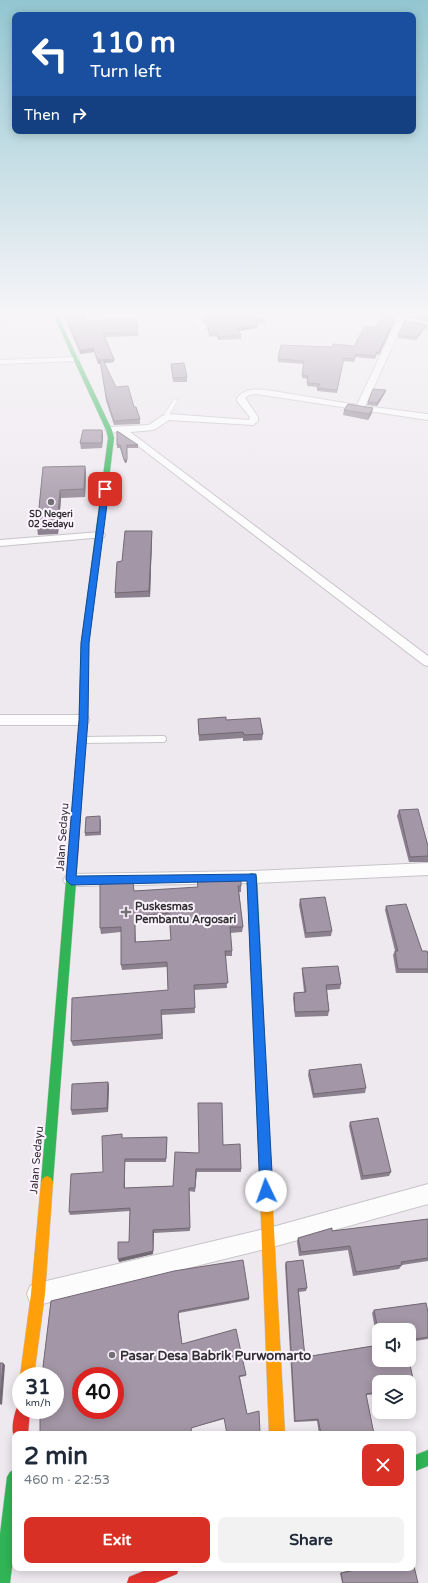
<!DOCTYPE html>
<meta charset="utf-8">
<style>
body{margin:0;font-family:"Varela Round",sans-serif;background:#f2f2f3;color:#1f2937;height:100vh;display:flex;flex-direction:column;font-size:15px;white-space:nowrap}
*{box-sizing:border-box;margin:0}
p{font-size:13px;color:#747a83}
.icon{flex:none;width:22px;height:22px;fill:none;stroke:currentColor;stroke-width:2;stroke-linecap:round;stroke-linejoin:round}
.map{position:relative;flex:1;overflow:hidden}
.sheet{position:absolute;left:12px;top:1431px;width:404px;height:140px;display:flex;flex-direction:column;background:#fff;border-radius:8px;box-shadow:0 2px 10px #0003}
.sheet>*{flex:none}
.top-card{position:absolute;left:12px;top:12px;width:404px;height:122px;border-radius:8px;box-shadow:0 2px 10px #0003;background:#1a4fa0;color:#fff;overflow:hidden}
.fabs{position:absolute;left:372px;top:1323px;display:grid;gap:8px}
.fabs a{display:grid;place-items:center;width:44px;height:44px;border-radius:8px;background:#fff;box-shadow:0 2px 10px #0003;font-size:20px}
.speed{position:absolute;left:12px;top:1367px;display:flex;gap:8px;font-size:20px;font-weight:700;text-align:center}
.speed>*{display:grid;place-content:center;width:52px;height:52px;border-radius:50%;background:#fff;box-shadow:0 2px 10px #0003;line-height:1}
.speed small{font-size:10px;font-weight:400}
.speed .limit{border:6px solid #d22;background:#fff;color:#111}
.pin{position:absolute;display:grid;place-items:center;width:34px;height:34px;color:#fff;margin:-17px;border-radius:8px;box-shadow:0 2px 6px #0006}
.me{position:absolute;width:44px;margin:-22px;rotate:357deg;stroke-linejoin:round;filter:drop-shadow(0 0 3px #0008)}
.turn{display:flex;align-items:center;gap:14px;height:84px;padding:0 12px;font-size:18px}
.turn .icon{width:52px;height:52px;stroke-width:2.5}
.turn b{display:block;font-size:28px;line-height:34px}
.then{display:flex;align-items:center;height:38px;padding:0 12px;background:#0003;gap:8px;font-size:15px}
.round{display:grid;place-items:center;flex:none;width:42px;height:42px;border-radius:8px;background:#f2f2f3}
.summary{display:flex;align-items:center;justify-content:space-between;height:68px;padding:0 12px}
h1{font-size:24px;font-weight:800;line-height:30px}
.action{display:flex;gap:8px;margin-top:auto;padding:8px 12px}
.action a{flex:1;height:46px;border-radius:8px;background:#d93025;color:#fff;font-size:16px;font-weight:800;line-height:46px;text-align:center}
.action a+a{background:#f2f2f3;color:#1f2937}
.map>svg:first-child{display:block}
</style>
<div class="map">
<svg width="428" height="1583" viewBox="0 0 428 1583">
<rect width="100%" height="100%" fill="#eee9ef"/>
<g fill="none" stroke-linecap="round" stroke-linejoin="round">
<!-- lane-far1 casing -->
<g stroke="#c7c4c8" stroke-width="5">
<path id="lane-far1" d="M165 418 175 401"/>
</g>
<!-- lane casing -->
<g stroke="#c7c4c8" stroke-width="8">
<path id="lane" d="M82 740 163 739"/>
</g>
<!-- street casing -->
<g stroke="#c7c4c8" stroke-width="2">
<path id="street" d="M168 312 200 320 206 325V330L199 332 198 326 195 324 164 316 0 320V316Z
M366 312H379L428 322V326L404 321 365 406 428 414V420L256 394 249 395 245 398 258 417V421L253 425 169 420 154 430 130 432 428 656V666L424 665 120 432 109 433 105 430 109 427 149 425 162 416 169 414 249 420 250 417 237 401V398C245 388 256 389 267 390L357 405 397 320Z
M76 357H79V361L0 364V360Z
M100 532 104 533 105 535 104 537 0 546V540Z
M0 715H83L88 717 89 720 88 723 83 725H0Z
M428 863V875L252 883 71 886 66 884 63 880 66 876 71 874 252 871Z
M428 1184V1204L269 1248 38 1305 30 1302 27 1294 30 1286 38 1283 269 1228Z"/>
</g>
<!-- fast casing -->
<g stroke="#c7c4c8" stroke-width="1">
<path id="fast" d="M52 312H56L112 430 114 438 89 643 88 677 84 680 80 677 81 643 108 438 106 430Z
M73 852 76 853 78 856 53 1182 51 1186 47 1188 43 1186 41 1182 68 856 70 853Z
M252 873 255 874 257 877 272 1193 271 1198 266 1199 261 1198 260 1193 247 877 249 874Z
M428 1450V1466L413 1472V1456Z
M15 1469V1543L10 1583H0V1534L7 1477 10 1472Z"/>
</g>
<!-- slow casing -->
<g stroke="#c7c4c8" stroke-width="1">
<path id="slow" d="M47 1176 51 1178 53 1182 45 1294 34 1376H21V1379L20 1376 31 1294 41 1182 43 1178Z
M266 1187 271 1188 272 1193 285 1434H269L260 1193 261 1188Z"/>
</g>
<!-- jam casing -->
<g stroke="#c7c4c8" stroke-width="1">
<path id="jam" d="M84 674 88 677 87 720 78 856 76 859 73 860 70 859 68 856 79 720 80 677Z
M21 1403V1410H30L28 1434H15V1439C10 1430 14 1414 18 1405Z
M151 1568H179L177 1574 155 1583H127L129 1577Z"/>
</g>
<!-- lane-far1 -->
<use href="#lane-far1" stroke="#fcfcfd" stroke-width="4"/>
<!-- lane -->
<use href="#lane" stroke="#fcfcfd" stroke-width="6"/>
<!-- street -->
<use href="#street" fill="#fcfcfd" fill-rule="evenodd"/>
<!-- fast -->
<use href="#fast" fill="#30b455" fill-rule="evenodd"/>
<!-- slow -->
<use href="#slow" fill="#ff9f0a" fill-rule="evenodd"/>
<!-- jam -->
<use href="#jam" fill="#e5322d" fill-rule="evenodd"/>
</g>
<!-- wall -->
<path fill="#8c818f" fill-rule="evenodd" d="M69 312H88L69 313Z
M388 312H428V322Z
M66 316H85V321L137 319 138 336 105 337 114 359V362L104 363 116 387 134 407 140 419V424L114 425 106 401 101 364H98L94 352 80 354 66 320Z
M204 318 265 319V323H257V328L239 331 241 335V339L218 340 216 336 209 337 208 325 204 321Z
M395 318V321L379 355 377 354 375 359 356 357 354 362 343 361 337 393 317 391V388L318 387 307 386 308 379 302 378 304 364 278 362V359L332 347 354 346 376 327Z
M427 325 426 327 416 340 398 338V335Z
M171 364 187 377V382H173Z
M386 390 385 393 377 406 367 405 368 402Z
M344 410 372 413 368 420 343 415Z
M102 430 103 436 102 448 81 449 80 443Z
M117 445H138V448H127V462L125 463 120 448H117Z
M85 466 86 473 85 497 61 498 58 534 38 535 37 528 43 467Z
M152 531V537L150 597 115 598V593L122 561Z
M198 719 226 720 263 734 262 740 243 741V738L199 741Z
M399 810 428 846V862H409L397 816Z
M101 819V835L85 836V833Z
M241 886V892H239L243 927 242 932 230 933 232 951V956H226L227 988 194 990 195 1013 162 1015 163 1039 73 1046 71 1041 168 990 167 967 122 970 121 965V932L101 934 100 928 134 891ZM170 919 171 940 136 942 135 922Z
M300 899 332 931 331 936 305 938 299 905Z
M386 906 422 951 428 954V973H396L393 955 395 951 385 910Z
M302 968 341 984 340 989 327 990 329 1011 328 1016 295 1017 293 998 294 993 304 992 302 973Z
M309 1070 366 1088 365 1093 313 1098 308 1075Z
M108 1082 109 1086 108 1112 72 1115 71 1110Z
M350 1122 391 1172 389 1176 361 1180 349 1126Z
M167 1137V1141L166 1162H125V1188L173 1186 199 1153 223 1145 241 1169V1172H197L195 1192 189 1191 190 1231 154 1233 153 1254 119 1262 129 1242 130 1211 70 1215 69 1212 103 1172 123 1138Z
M428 1219V1261L402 1265 399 1269 353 1276 348 1250 299 1256 297 1242 298 1238 332 1231Z
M303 1260 307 1288 306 1291 299 1292 305 1357 378 1345 372 1313 374 1310 426 1303 428 1312V1339L409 1342V1330H379V1360H409L415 1388 409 1390V1382H379V1394L366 1395 374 1434H319L317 1421 294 1422 285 1265 286 1262Z
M249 1298V1300L179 1313V1318L182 1344 246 1375V1376L240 1377 247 1414 259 1433 224 1419 42 1375 51 1301Z
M359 1568H413L418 1583H342L340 1573Z"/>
<!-- shaded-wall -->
<path fill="#726974" d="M395 318V321L379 355V352Z
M257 325V328L237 331V328Z
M427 325 426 327 416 340 417 337Z
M93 348 94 352 80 354V350Z
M114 359V362L98 364V360Z
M386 390 385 393 377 406V403Z
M373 408 372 413 368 420 369 414Z
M102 430 103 436 102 448Z
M127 445V462L125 463 124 460Z
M85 466 86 473 85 497 84 489Z
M60 490 61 498 58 534 57 526Z
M152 531V537L150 597 149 591Z
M108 1082 109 1086 108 1112 107 1108Z
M125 1159V1191L124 1188Z
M153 1230 154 1233 153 1254 119 1262 118 1259Z
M3 1363 5 1365 2 1405 0 1404V1399Z
M224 1418V1419L191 1428Z"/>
<!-- building -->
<path fill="#a396a6" stroke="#726974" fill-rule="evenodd" d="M207 312H261L265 319 256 320 257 325 237 328 241 335 218 337 216 333H209L207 322 204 318H208Z
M397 312H428V319Z
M384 315 395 318 379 352H377L375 356 356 354 354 359 344 358 337 390 317 388 320 384 307 383 308 376 302 375 304 361 278 359 281 345 332 347 333 344 354 346 365 326 376 327Z
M66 316H85L83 321 137 319V332L103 333 114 359 98 360 93 348 80 350Z
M405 320 427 325 417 337 398 335Z
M103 360 116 387 128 386 134 407H136L140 419 114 421 106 396 100 361Z
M184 363 187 377 173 378 171 364Z
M373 389 386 390 377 403 368 402Z
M348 404 373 408 369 414 344 410Z
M83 430H102V443H80Z
M117 431 138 445H127V460H124L120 445H117Z
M85 466 84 489 60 490 57 526 37 528 43 467Z
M125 531H152L149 591 115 593 117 562 122 561Z
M226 717V720L260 718 263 734 244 735 243 732 199 735 198 719Z
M418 809 428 846V856L410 857 399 810Z
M100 816V832L85 833 86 817Z
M241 879V886H238L243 927H230L232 951H225L228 983 194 985 195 1008 161 1010 162 1034 71 1041 72 998 168 990 167 962 121 965V927L100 928V884L133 882 134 891 198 887 197 880ZM169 913 171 940 135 942V916Z
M325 897 332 931 306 933 300 899Z
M406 904 422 951H427L428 954V969H398L395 951H398L386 906Z
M338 966 341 984 326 985 329 1011 295 1012 294 993 306 992 302 968Z
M361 1064 366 1088 314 1094 309 1070Z
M108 1082 107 1108 71 1110 72 1084Z
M198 1103H222L223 1145 240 1144 241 1169H196L195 1188H189L190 1228 153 1230V1251L118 1259V1242H129L130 1208 69 1212 71 1174 103 1172 102 1136 122 1134V1138L167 1137 166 1159H125L124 1188 173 1186 175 1152 199 1153Z
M378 1118 391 1172 363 1176 350 1122Z
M428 1219V1258L401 1262 402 1265 356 1272 350 1246 301 1252 298 1238 332 1228V1231Z
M243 1260 249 1298 179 1311 178 1316 182 1344 236 1329 246 1375 239 1376 247 1414 259 1411 260 1433 255 1434H227L224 1418 191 1428 192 1434H40V1410H55V1376H40L42 1375 51 1301 174 1271ZM81 1376H115V1410H81Z
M303 1260 307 1288 298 1289 305 1357 379 1345V1360H409L415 1388H409V1382H379V1392L366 1394 374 1434H321L318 1419 295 1421 286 1262Z
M426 1303 428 1312V1337L409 1340V1330H379V1335L374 1310Z
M0 1363H3L0 1399Z
M413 1562 418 1583H343L341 1573 365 1568H413Z"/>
<!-- sky -->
<linearGradient id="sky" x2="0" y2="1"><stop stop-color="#92c6d1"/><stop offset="0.59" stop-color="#f7f5f8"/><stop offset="1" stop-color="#f7f5f8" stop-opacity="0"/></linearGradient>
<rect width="428" height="533" fill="url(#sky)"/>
<!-- route -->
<path fill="#1a73e8" stroke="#114b97" d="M105 487 109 489 89 643 88 720 76 876 256 874 273 1191 271 1196 266 1198 262 1196 260 1191 247 881 71 885 66 880 79 720 81 643 102 489Z"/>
<!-- markers -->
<g fill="#747075" stroke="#fcf4fe" stroke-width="1.5">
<circle cx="51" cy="502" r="4"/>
<path d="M124 906h4v4h4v4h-4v4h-4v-4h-4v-4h4z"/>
<circle cx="112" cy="1355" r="4"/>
</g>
<g text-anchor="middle" stroke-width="4" stroke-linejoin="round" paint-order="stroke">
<!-- far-poi labels -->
<g font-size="9" font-weight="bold" fill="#322f33" stroke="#fcf4fe">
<text x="51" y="517">SD Negeri<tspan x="51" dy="10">02 Sedayu</tspan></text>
</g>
<!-- street labels -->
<g font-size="11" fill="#322f33" stroke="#fcf4fe">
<text transform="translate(62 837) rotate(-86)" y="4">Jalan Sedayu</text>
<text transform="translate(36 1160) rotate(-85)" y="4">Jalan Sedayu</text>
</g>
<!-- poi labels -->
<g font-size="11" font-weight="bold" fill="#322f33" stroke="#fcf4fe" text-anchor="start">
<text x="135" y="910">Puskesmas<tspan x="135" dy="13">Pembantu Argosari</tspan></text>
</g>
<!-- near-poi labels -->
<g font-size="13" font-weight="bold" fill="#322f33" stroke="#fcf4fe" text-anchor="start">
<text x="120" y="1360">Pasar Desa Babrik Purwomarto</text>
</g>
</g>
</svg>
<div class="fabs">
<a><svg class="icon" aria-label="sound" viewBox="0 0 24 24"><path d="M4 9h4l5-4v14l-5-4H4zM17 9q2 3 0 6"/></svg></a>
<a><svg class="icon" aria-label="layers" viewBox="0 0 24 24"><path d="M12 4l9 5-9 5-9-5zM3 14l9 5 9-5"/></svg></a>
</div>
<div class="speed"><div>31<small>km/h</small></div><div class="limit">40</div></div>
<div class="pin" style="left:105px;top:489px;background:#d93025"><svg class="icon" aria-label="arrive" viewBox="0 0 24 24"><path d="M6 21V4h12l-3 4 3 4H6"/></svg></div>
<svg class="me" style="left:266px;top:1191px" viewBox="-20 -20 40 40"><circle r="19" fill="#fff"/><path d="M0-13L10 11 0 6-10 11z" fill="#1a73e8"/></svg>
<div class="top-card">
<div class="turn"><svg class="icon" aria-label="left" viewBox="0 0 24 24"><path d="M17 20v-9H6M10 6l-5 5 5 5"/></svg><div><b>110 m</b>Turn left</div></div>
<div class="then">Then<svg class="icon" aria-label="right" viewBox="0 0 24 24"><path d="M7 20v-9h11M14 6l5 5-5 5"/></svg></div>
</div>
<section class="sheet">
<div class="summary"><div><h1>2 min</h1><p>460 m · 22:53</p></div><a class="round" style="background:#d93025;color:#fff"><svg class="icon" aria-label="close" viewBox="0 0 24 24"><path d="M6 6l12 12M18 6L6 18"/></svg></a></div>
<div class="action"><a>Exit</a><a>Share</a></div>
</section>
</div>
